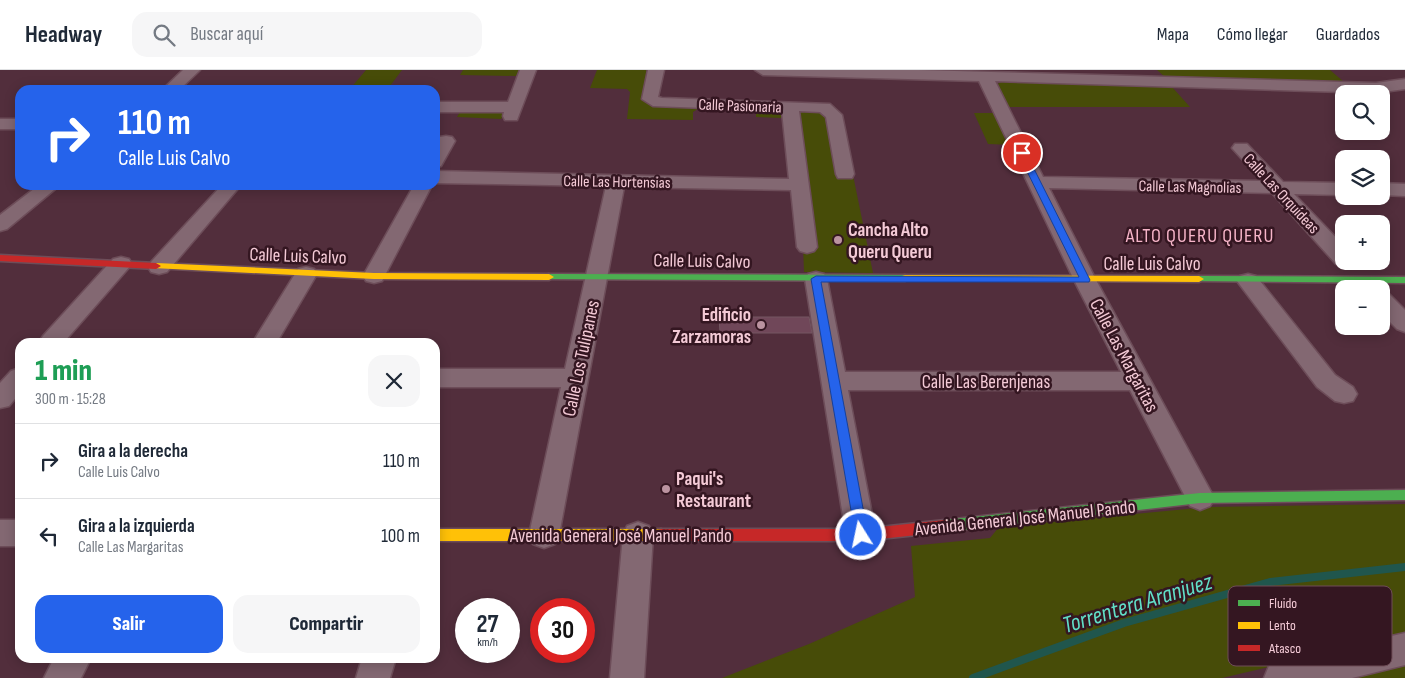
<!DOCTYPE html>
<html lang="es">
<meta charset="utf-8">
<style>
body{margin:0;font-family:"Sofia Sans Condensed",sans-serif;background:#f6f6f7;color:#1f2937;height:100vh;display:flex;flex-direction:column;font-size:19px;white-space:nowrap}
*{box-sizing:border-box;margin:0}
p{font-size:16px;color:#747a83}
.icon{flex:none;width:28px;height:28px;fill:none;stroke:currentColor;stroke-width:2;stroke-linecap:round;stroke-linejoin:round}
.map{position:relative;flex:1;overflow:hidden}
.details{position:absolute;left:15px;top:268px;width:425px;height:325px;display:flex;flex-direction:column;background:#fff;border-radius:15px;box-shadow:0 2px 12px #0003}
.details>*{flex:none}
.top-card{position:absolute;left:15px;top:15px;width:425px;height:105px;border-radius:15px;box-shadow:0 2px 12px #0003;background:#2563eb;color:#fff;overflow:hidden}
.fabs{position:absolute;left:1335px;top:15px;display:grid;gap:10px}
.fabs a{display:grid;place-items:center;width:55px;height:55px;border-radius:10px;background:#fff;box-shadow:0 2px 12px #0003;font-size:25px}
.speed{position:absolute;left:455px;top:528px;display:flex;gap:10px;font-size:25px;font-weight:700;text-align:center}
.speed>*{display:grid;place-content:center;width:65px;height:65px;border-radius:50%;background:#fff;box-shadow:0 2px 12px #0003;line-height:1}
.speed small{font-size:12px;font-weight:400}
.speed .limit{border:8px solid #d22;background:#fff;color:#111}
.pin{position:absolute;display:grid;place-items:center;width:42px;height:42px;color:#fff;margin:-21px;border:2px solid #fff;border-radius:50%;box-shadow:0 1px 5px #0007}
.me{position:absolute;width:55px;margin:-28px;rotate:350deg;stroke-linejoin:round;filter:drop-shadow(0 0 4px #0008)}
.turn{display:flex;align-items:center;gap:18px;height:105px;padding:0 20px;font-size:22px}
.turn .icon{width:65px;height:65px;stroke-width:2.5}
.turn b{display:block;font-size:35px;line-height:42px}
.round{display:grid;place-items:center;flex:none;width:52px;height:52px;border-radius:15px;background:#f6f6f7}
.overview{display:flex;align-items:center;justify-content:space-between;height:85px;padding:0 20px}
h1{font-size:30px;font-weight:800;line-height:38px;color:#1e9e55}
.cta{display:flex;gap:10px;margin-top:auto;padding:10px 20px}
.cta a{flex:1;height:58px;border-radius:15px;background:#2563eb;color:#fff;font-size:20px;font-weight:800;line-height:58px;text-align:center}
.cta a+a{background:#f6f6f7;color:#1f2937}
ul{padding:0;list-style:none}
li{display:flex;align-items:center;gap:15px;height:75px;padding:0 20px;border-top:1px solid #e0e1e3}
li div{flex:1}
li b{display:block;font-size:19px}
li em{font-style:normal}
header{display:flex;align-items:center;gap:30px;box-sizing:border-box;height:70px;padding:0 25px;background:#fff;border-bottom:1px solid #e0e1e3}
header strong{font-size:24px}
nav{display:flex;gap:28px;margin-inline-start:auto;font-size:18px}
.search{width:350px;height:45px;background:#f6f6f7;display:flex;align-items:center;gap:12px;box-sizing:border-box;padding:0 18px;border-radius:15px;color:#747a83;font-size:19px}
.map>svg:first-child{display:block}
</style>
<header>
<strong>Headway</strong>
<div class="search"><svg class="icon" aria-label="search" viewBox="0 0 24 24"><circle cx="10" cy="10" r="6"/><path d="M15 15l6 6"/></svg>Buscar aquí</div>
<nav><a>Mapa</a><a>Cómo llegar</a><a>Guardados</a></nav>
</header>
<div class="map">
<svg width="1405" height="608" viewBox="0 0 1405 608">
<rect width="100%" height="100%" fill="#522e3c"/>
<!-- green -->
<path fill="#474c08" d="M366 0H402L387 20H349Z
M463 0H519L516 6 460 5Z
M597 0H646L648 4 643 28 655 36 781 41 782 48 756 47V40L698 39 693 42V50L627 49 630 22 627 19 590 18Z
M1157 0H1330L1344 12 1165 7Z
M1001 12 1166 16 1173 18 1190 37H1008L996 15Z
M461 40 506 41 501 49 457 47Z
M803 41 825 42 853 105 873 203 804 202 798 42Z
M974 43H997L1013 75 988 74Z
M1405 434V564L1391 568 1222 608H722L809 574 915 527 911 476 990 468 999 457 1208 437Z
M1405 592V608H1337Z"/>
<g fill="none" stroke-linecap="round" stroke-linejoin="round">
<!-- stream -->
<path stroke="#20564d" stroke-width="8" d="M973 608 1124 553 1270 512 1405 497"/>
</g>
<!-- building -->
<path fill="#704759" stroke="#755762" d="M719 247H809L812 263H720Z"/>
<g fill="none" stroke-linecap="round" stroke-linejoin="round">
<!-- street casing -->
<g stroke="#6d4d59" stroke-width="3">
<path id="street" d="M183 0H200L179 20H162Z
M520 0H536L517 50H505L503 46 504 42H435V32H508Z
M648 0H664L658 27 662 28 830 34 842 45 854 104 852 108H838L836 104 826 47 820 42 799 41 817 177 814 181 807 183 800 181 797 177 791 120 624 117 559 465 555 474 544 478 533 474 529 465 561 317H435V299H565L606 116 435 113V101L789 109 782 41 653 36 642 29Z
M755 0H919L1376 13 1405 9V19L1376 23 995 11 1043 107 1262 111 1232 78 1235 74H1247L1283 112 1344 113V125L1294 124 1344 176V191H1353L1344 195 1336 194 1272 123 1049 118 1096 210 1210 420 1215 428 1210 436 1200 440 1190 436 1130 320H848L876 465 872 474 861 478 850 474 846 465 805 209 808 204 816 202 824 204 827 209 845 302H1121L1074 210 979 11 763 5Z
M0 49H20V59H0Z
M446 66 452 67 455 71 441 96 435 97V75L440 67Z
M1381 113 1405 114V126L1381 125Z
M39 115H60L7 159 0 161V145Z
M222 115H241L167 202 159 204 151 202 148 197 151 192Z
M414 115H432L382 211 374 213 366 211 363 206Z
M121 187 129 189 132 194 64 272H39L43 266 113 189Z
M306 197 314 199 317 204 277 272H253L298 199Z
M1248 204 1256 206 1335 305 1353 317 1357 324 1353 331 1344 333 1335 331 1317 317 1237 211 1240 206Z
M1381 222 1389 224 1405 240V262L1397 259 1381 243Z
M20 298V323L9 336 0 338V313L11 301Z
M0 450H20V476H0Z
M638 452 649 456 653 465 644 608H610L623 465 627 456Z
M1405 563V595L1352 608H1264L1269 596 1281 591Z
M54 588H91L81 608H44Z
M362 588H396L390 608H356Z"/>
</g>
<!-- fast casing -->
<g stroke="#6d4d59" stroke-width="3">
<path id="fast" d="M549 204 905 205 910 208 905 211 546 209 544 207 546 205Z
M1199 206 1405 207V213L1196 211 1194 209 1196 207Z
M1405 420V430L1200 433 945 462 940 460 938 456 940 452 945 450 1200 423Z"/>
</g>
<!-- slow casing -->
<g stroke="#6d4d59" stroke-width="3">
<path id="slow" d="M156 193 374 203 549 204 554 207 549 210 374 209 153 198 151 196Z
M905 205 1199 206 1204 209 1199 212 902 210 900 208 902 206Z
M435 459H661L666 461 668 465 666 469 661 471H435Z"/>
</g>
<!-- jam casing -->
<g stroke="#6d4d59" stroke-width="3">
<path id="jam" d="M0 185 156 193 161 196 156 199 0 191Z
M945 450 950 452 952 456 950 460 945 462 861 471H661L656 469 654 465 656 461 661 459H861Z"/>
</g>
<!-- street -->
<use href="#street" fill="#836872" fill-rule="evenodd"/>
<!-- fast -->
<use href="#fast" fill="#4caf50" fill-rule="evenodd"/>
<!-- slow -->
<use href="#slow" fill="#ffc107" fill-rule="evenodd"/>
<!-- jam -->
<use href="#jam" fill="#c62828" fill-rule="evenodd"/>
</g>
<!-- route -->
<path fill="#2563eb" stroke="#184099" d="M1019 81 1026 83 1090 210 1089 212H821L868 465 866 469H856L811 209 816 206 1079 207 1018 83Z"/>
<!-- markers -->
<g fill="#bb93a0" stroke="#341621" stroke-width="2">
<circle cx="838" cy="170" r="5"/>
<circle cx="761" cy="255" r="5"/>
<circle cx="666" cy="419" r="5"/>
</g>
<g text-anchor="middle" stroke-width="5" stroke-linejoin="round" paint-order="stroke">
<!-- far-street labels -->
<g font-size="16" fill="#f4cad6" stroke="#341621">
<text transform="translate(740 35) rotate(2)" y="6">Calle Pasionaria</text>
<text transform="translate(617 111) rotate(1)" y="6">Calle Las Hortensias</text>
<text transform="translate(1190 116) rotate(1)" y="6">Calle Las Magnolias</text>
<text transform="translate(1282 123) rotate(47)" y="6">Calle Las Orquídeas</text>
</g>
<!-- poi labels -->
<g font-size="19" font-weight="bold" fill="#f4cad6" stroke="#341621" text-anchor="start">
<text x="848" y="166">Cancha Alto<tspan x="848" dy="22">Queru Queru</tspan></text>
<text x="751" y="251" text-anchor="end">Edificio<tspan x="751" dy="22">Zarzamoras</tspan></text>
<text x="676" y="415">Paqui's<tspan x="676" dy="22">Restaurant</tspan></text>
</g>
<!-- street labels -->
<g font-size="19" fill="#f4cad6" stroke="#341621">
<text transform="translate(298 185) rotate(2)" y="7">Calle Luis Calvo</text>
<text transform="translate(702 190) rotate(1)" y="7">Calle Luis Calvo</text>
<text x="1152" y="200">Calle Luis Calvo</text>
<text transform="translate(1125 285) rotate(62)" y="7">Calle Las Margaritas</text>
<text transform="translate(580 288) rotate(-78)" y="7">Calle Los Tulipanes</text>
<text x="986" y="318">Calle Las Berenjenas</text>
<text transform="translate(1025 447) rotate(-6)" y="7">Avenida General José Manuel Pando</text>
<text x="621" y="472">Avenida General José Manuel Pando</text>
</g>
<!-- neighbourhood labels -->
<g font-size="20" letter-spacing="1" fill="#f7b5c9" stroke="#341621">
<text x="1200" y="172">ALTO QUERU QUERU</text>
</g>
<!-- near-water labels -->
<g font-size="24" font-style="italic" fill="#61dec7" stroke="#341621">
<text transform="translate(1137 533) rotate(-17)" y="8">Torrentera Aranjuez</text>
</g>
</g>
<!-- legend -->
<rect x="1228" y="516" width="164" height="80" rx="8" fill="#341621" stroke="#6e4c57" stroke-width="1"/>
<rect x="1238" y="530" width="22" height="6" fill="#4caf50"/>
<rect x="1238" y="552" width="22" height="7" fill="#ffc107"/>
<rect x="1238" y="575" width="22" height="6" fill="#c62828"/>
<g font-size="14" fill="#f4cad6">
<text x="1269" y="538">Fluido</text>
<text x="1269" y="560">Lento</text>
<text x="1269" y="583">Atasco</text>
</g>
</svg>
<div class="fabs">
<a><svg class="icon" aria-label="search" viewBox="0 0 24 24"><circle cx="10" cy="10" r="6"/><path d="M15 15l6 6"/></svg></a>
<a><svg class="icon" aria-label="layers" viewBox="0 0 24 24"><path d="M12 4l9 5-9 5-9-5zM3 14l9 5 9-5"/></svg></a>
<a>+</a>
<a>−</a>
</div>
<div class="speed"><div>27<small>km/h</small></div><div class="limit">30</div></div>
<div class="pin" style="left:1022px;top:83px;background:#d93025"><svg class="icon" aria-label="arrive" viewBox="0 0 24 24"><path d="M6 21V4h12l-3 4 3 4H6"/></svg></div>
<svg class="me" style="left:861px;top:465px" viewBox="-20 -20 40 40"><circle r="17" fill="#2563eb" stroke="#fff" stroke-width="3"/><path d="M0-11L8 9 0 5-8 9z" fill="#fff"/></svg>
<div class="top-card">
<div class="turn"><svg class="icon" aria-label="right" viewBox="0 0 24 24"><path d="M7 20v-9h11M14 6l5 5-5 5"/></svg><div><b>110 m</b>Calle Luis Calvo</div></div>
</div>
<section class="details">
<div class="overview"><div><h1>1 min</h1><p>300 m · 15:28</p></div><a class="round"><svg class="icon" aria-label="close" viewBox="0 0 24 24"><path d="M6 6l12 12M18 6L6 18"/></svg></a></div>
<ul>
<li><svg class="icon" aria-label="right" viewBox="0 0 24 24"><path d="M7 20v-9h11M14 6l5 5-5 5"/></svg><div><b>Gira a la derecha</b><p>Calle Luis Calvo</p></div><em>110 m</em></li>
<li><svg class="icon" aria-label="left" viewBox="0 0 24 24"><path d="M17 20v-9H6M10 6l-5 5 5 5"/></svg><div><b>Gira a la izquierda</b><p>Calle Las Margaritas</p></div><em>100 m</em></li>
</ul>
<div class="cta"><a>Salir</a><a>Compartir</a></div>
</section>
</div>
